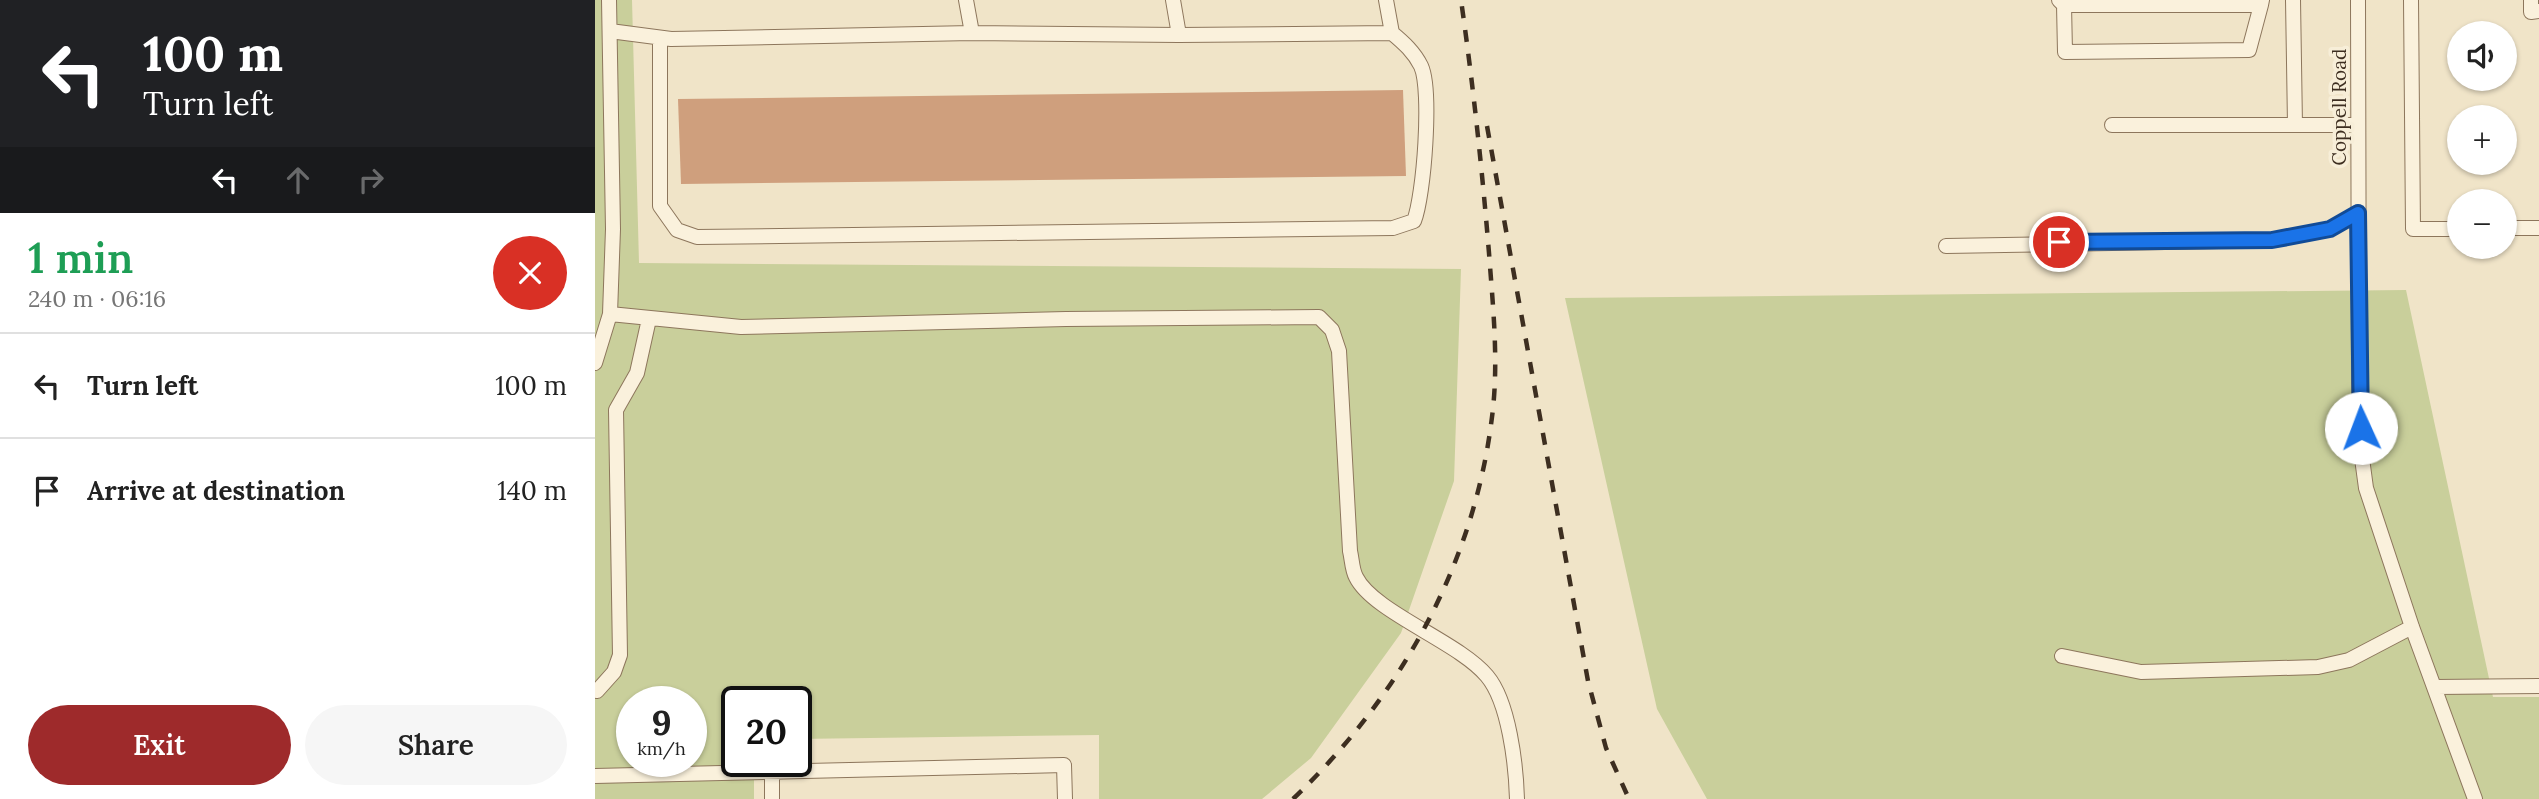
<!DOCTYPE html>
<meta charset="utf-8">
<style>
body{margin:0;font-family:Lora,serif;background:#f6f6f6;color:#222;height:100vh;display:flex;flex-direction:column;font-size:26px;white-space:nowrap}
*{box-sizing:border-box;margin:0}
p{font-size:23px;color:#767676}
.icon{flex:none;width:38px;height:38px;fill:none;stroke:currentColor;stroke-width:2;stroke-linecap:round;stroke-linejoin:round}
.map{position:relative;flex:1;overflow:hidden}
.panel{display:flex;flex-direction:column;background:#fff;width:595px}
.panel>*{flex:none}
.top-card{background:#202124;color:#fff;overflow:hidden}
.tools{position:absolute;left:1852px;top:21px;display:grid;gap:14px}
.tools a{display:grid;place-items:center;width:70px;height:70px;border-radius:50%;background:#fff;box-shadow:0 2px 5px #0004;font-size:35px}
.speed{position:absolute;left:21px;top:686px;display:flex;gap:14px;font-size:35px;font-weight:700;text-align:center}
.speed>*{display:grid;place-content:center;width:91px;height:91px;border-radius:50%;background:#fff;box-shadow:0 2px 5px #0004;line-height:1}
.speed small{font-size:18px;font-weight:400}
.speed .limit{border:4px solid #111;border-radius:10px;background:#fff;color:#111}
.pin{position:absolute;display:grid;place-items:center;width:60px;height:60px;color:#fff;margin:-30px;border:4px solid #fff;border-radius:50%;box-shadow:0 2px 7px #0007}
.me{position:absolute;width:77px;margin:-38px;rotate:358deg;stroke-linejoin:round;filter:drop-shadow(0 0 5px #0008)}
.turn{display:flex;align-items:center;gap:24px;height:147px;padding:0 28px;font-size:32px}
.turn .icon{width:91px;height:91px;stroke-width:2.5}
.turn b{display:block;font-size:49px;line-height:60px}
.lanes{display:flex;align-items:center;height:66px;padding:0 28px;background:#0003;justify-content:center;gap:35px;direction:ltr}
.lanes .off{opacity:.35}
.round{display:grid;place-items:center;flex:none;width:74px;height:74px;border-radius:37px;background:#f6f6f6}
.headline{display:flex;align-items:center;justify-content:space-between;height:119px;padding:0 28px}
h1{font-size:42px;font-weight:600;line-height:52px;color:#1e9e55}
.primary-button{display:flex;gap:14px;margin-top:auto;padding:14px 28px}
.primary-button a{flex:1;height:80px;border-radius:42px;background:#9e2a2b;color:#fff;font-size:28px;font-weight:600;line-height:80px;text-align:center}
.primary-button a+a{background:#f6f6f6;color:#222}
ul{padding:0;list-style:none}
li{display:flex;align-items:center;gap:21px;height:105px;padding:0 28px;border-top:2px solid #e0e0e0}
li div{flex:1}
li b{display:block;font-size:26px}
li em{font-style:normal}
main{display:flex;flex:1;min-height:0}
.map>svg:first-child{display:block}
</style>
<main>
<section class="panel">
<div class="top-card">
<div class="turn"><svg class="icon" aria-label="left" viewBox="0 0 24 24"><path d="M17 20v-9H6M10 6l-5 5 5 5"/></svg><div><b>100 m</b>Turn left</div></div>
<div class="lanes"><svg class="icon" aria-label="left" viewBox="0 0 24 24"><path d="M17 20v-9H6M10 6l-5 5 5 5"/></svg><svg class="icon off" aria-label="ahead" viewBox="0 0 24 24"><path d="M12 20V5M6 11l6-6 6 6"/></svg><svg class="icon off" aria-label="right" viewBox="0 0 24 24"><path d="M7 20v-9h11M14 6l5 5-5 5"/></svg></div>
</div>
<div class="headline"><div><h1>1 min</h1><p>240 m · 06:16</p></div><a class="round" style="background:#d93025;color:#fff"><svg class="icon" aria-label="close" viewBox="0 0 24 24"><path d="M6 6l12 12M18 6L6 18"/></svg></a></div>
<ul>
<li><svg class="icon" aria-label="left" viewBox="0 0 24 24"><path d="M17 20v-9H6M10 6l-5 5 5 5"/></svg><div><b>Turn left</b></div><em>100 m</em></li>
<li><svg class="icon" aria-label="arrive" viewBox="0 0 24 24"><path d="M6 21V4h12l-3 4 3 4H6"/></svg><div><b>Arrive at destination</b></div><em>140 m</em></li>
</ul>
<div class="primary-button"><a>Exit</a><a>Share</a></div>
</section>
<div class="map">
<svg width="1944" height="799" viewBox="0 0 1944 799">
<rect width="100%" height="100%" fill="#f0e4c8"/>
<!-- green -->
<path fill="#c9cf9b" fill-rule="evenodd" d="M0 0H37L44 263 866 269 859 481 806 633 716 758 667 799H504V735L201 739V702H142V761H159V799H0ZM37 702H96V761H37Z
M1811 290 1898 697H1944V799H1112L1062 709 970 298Z"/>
<!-- building -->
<path fill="#cf9f7d" d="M808 90 811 176 86 184 83 99Z"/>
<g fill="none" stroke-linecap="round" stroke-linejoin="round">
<!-- minor casing -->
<g stroke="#8d765c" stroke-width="16">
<path id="minor" d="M371 0 377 33
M791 0 797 33
M1464 0 1469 5H1666L1667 0
M1698 0 1700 125
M1763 0 1764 382 1766 451 1771 488 1817 627 1880 799
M1816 0 1818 229H1864
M1936 0V12L1944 11
M1469 5 1470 52 1654 50 1666 5
M15 31 76 39 377 33 584 35 578 0
M65 38V206L82 230 102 237 798 228 819 221C829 196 837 90 826 66 819 52 809 43 797 33L584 35
M1517 125H1763
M1909 228H1944
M1351 246 1677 240 1735 229 1763 213
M15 314 146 327 471 319 724 317 737 330 744 351 755 551C757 559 757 570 761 577 778 612 864 642 892 676 914 702 921 765 922 799
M0 363 15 314 18 229 14 0
M1467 656 1546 672 1723 667 1754 660 1817 627
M1841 687 1944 686
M2 691 19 672 25 655 21 410 42 373 54 319
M177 771V799
M0 776 469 765 470 799"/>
</g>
<!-- minor -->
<use href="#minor" stroke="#faf1dc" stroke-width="14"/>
<!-- rail -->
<path stroke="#3d2e20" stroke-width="4.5" stroke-dasharray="12 12" stroke-linecap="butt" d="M892 126 993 681 1011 748 1034 799
M698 799C805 697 879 565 897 417 904 363 898 307 894 253 887 168 878 84 866 0"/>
</g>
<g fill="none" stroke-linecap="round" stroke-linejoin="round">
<!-- route casing -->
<g stroke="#114b97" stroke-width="18">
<path id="route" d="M1464 242 1677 240 1735 229 1763 213 1766 428"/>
</g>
<!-- route -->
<use href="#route" stroke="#1a73e8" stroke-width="12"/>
</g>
<g text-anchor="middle" stroke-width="7" stroke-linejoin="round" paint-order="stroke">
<!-- street labels -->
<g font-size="19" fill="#3d2e20" stroke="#f7eed8">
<text transform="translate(1744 107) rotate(-90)" y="7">Coppell Road</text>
</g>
</g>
</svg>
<div class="tools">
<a><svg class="icon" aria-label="sound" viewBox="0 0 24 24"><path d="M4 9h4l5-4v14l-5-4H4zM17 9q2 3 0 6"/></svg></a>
<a>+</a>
<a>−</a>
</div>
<div class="speed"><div>9<small>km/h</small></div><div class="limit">20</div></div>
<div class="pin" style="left:1464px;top:242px;background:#d93025"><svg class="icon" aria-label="arrive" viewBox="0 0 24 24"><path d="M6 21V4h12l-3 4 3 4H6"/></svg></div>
<svg class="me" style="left:1766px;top:428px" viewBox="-20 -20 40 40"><circle r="19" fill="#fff"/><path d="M0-13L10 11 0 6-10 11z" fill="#1a73e8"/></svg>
</div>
</main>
